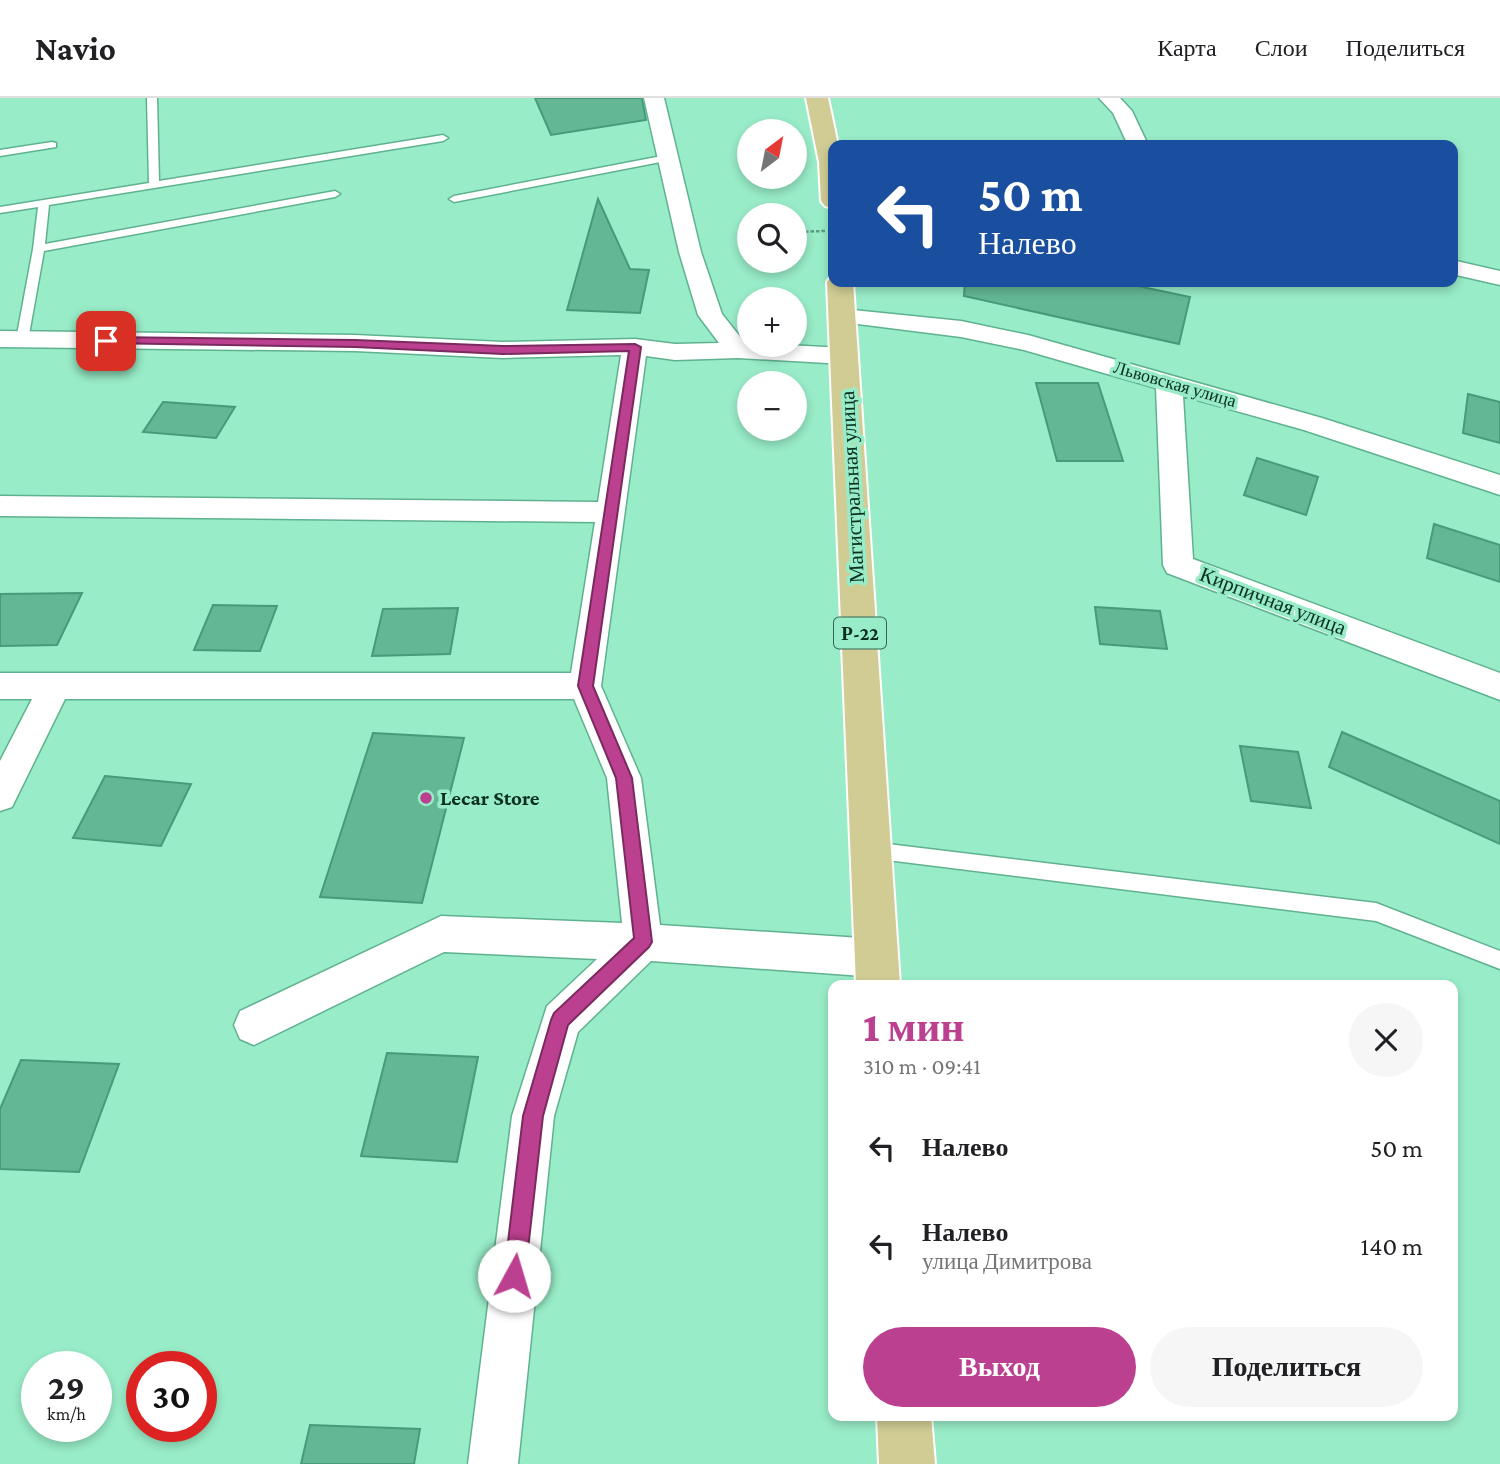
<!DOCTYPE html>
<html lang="ru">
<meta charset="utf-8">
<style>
body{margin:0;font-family:"Crimson Pro",serif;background:#f6f6f6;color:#202124;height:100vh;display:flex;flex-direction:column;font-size:26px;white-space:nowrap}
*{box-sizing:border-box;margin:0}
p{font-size:23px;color:#757577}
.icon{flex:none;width:38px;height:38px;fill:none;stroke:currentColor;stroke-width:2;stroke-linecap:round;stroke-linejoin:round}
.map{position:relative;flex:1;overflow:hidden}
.panel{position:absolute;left:828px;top:882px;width:630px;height:441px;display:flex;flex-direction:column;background:#fff;border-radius:14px;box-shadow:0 4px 10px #0003}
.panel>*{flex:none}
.hud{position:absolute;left:828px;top:42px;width:630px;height:147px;border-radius:14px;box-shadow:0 4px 10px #0003;background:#1a4fa0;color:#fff;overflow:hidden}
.needle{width:46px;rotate:32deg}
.fabs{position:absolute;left:737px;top:21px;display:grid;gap:14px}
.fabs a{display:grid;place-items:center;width:70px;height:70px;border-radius:50%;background:#fff;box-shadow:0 4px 10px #0003;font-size:35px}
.speed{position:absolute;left:21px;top:1253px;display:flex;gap:14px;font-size:35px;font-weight:700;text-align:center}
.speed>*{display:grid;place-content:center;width:91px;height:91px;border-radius:50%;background:#fff;box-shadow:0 4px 10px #0003;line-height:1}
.speed small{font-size:18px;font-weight:400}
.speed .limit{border:10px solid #d22;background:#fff;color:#111}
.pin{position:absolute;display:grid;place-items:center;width:60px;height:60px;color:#fff;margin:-30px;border-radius:14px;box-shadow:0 4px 10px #0006}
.me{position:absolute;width:77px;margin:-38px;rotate:6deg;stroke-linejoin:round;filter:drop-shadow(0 0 5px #0008)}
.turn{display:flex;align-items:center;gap:24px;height:147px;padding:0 35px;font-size:32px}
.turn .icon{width:91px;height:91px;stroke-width:2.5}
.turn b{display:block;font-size:49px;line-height:60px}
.round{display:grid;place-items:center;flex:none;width:74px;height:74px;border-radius:37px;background:#f6f6f6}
.headline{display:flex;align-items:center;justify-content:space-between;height:119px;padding:0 35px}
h1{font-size:42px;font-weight:800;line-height:52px;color:#bc4090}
.cta{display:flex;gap:14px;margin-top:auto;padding:14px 35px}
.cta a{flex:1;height:80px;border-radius:42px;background:#bc4090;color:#fff;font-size:28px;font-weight:800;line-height:80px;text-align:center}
.cta a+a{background:#f6f6f6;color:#202124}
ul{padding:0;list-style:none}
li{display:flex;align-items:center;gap:21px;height:98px;padding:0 35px}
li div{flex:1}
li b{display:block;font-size:26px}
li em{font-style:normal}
header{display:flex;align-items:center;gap:42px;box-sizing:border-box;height:98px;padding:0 35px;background:#fff;border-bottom:2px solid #e0e0e0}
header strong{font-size:33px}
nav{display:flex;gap:38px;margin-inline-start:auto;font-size:24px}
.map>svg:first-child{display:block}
</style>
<header>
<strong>Navio</strong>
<nav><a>Карта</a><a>Слои</a><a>Поделиться</a></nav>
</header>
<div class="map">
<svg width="1500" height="1366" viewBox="0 0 1500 1366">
<rect width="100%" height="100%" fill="#98ecc7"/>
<!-- building -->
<path fill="#63b794" stroke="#469b79" stroke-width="2" d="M535 0H642L646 22 551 37Z
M598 101 630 171 649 172 640 215 567 212Z
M965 184H1119L1190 199 1179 246 964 198Z
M1036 285H1098L1123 363H1057Z
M1468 296 1500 304V345L1463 335Z
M163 304 235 309 216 340 143 334Z
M1257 360 1318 379 1306 417 1244 397Z
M1434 426 1500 447V484L1427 460Z
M82 495 57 547 0 548V496Z
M213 507 277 508 260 553 194 552Z
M1095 509 1160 513 1167 551 1100 546Z
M458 510 450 556 372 558 383 511Z
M1342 634 1500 703V746L1329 669Z
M373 635 464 640 422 805 320 799Z
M1240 648 1298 654 1311 710 1251 703Z
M105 678 191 686 161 748 73 740Z
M387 955 478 959 457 1064 361 1058Z
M21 962 119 966 79 1074 0 1071V1011Z
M310 1327 420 1331 414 1366H301Z"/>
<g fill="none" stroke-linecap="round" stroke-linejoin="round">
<!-- service casing -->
<g stroke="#5fb28f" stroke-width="3">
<path id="service" d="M147 0H157L159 83 443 37 448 40 443 43 49 107 45 146 335 93 340 96 335 99 44 153 28 242 22 246 18 245 16 242 33 151 38 109 0 115V109L149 85Z
M52 44 56 45V49L0 58V52Z
M667 57 671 58V62L454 104 449 101 454 98Z
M871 744 1376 805 1500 853V871L1376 823 871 760 865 758 862 752 865 746Z"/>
</g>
<!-- minor casing -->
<g stroke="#5fb28f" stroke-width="3">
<path id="minor" d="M644 0H664L701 154 722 216 745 245 845 250 854 252 858 258 854 264 845 266 738 260 675 262 646 258 601 588 641 680 660 827 877 841 891 847 897 860 891 873 877 879 651 863 578 934 554 1018 518 1366H468L512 1018 547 908 597 861 444 854 254 947 240 941 234 927 240 913 441 818 622 825 607 680 574 601H65L12 709 0 713V663L32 601H0V575H571L595 424 0 418V398L598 404 621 257 503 260 355 253 0 249V233L355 237 503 244 635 241 675 246 719 245 698 217 679 154Z
M1099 0H1120L1132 13 1148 47H1128L1113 15Z
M1452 162 1500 173V187L1452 176Z
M843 211 961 223 1028 237 1322 320 1500 377V397L1304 332 1183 298 1193 461 1500 575V602L1167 475 1163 467 1156 290 1024 252 961 239 834 223 831 218 834 213Z"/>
</g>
<!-- trunk casing -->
<g stroke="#fff" stroke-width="4">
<path id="trunk" d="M806 0H828L838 47H833V110L825 108 821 103 819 64Z
M831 178H833V184H853L900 887H856L827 184Z
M877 1318H931L935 1366H879Z"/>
</g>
<!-- path -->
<path stroke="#5c9c80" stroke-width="2.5" stroke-dasharray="3.5 2" stroke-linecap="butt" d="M794 134 825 133"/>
<!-- service -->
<use href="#service" fill="#fff" fill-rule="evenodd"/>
<!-- minor -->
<use href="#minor" fill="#fff" fill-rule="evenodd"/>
<!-- trunk -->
<use href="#trunk" fill="#d0cc94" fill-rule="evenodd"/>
</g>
<!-- route -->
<path fill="#bc4090" stroke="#7a2a5e" stroke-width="2" d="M106 239 355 242 503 248 635 246 641 249 593 588 632 680 652 844 649 849 568 927 543 1018 525 1178 522 1186 514 1189 507 1186 504 1178 523 1018 551 922 554 915 634 840 616 680 578 588 629 253 503 256 355 249 102 245V240Z"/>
<!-- markers -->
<circle fill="#bc4090" stroke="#98ecc7" stroke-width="2.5" cx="426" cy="700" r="7"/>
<g text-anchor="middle" stroke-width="7" stroke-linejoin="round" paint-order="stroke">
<!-- far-street labels -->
<g font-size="18" fill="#0a2f21" stroke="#98ecc7">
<text transform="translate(1175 286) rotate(16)" y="6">Львовская улица</text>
</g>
<!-- shield labels -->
<rect fill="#98ecc7" stroke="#356853" stroke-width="2" x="834" y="519.5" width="52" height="31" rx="5"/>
<g font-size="19" font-weight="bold" fill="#0a2f21">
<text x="860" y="542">Р-22</text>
</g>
<!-- street labels -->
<g font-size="21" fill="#0a2f21" stroke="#98ecc7">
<text transform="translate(852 389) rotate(-93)" y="7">Магистральная улица</text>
<text transform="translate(1273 503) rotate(21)" y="7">Кирпичная улица</text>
</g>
<!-- poi labels -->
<g font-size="21" font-weight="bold" fill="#0a2f21" stroke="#98ecc7" text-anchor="start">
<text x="440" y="707">Lecar Store</text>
</g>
</g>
</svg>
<div class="fabs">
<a><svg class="needle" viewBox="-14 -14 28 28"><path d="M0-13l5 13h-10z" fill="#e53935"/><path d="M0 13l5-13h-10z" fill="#757577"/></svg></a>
<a><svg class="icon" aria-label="search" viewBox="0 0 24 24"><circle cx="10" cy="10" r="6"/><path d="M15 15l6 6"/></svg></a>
<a>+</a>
<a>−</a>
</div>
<div class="speed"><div>29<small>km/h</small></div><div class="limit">30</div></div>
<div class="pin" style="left:106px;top:243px;background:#d93025"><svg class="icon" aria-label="arrive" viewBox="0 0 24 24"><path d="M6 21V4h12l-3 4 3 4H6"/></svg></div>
<svg class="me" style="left:514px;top:1178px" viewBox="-20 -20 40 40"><circle r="19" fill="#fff"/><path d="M0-13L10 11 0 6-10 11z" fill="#bc4090"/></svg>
<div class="hud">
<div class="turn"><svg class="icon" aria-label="left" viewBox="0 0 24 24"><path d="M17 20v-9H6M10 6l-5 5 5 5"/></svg><div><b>50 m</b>Налево</div></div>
</div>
<section class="panel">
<div class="headline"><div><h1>1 мин</h1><p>310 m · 09:41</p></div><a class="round"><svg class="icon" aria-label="close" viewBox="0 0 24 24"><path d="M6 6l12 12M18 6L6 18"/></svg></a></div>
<ul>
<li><svg class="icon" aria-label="left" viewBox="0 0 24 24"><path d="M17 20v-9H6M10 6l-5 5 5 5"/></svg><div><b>Налево</b></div><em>50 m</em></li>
<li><svg class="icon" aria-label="left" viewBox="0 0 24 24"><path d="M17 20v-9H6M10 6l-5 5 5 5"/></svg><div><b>Налево</b><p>улица Димитрова</p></div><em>140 m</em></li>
</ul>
<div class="cta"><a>Выход</a><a>Поделиться</a></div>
</section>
</div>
